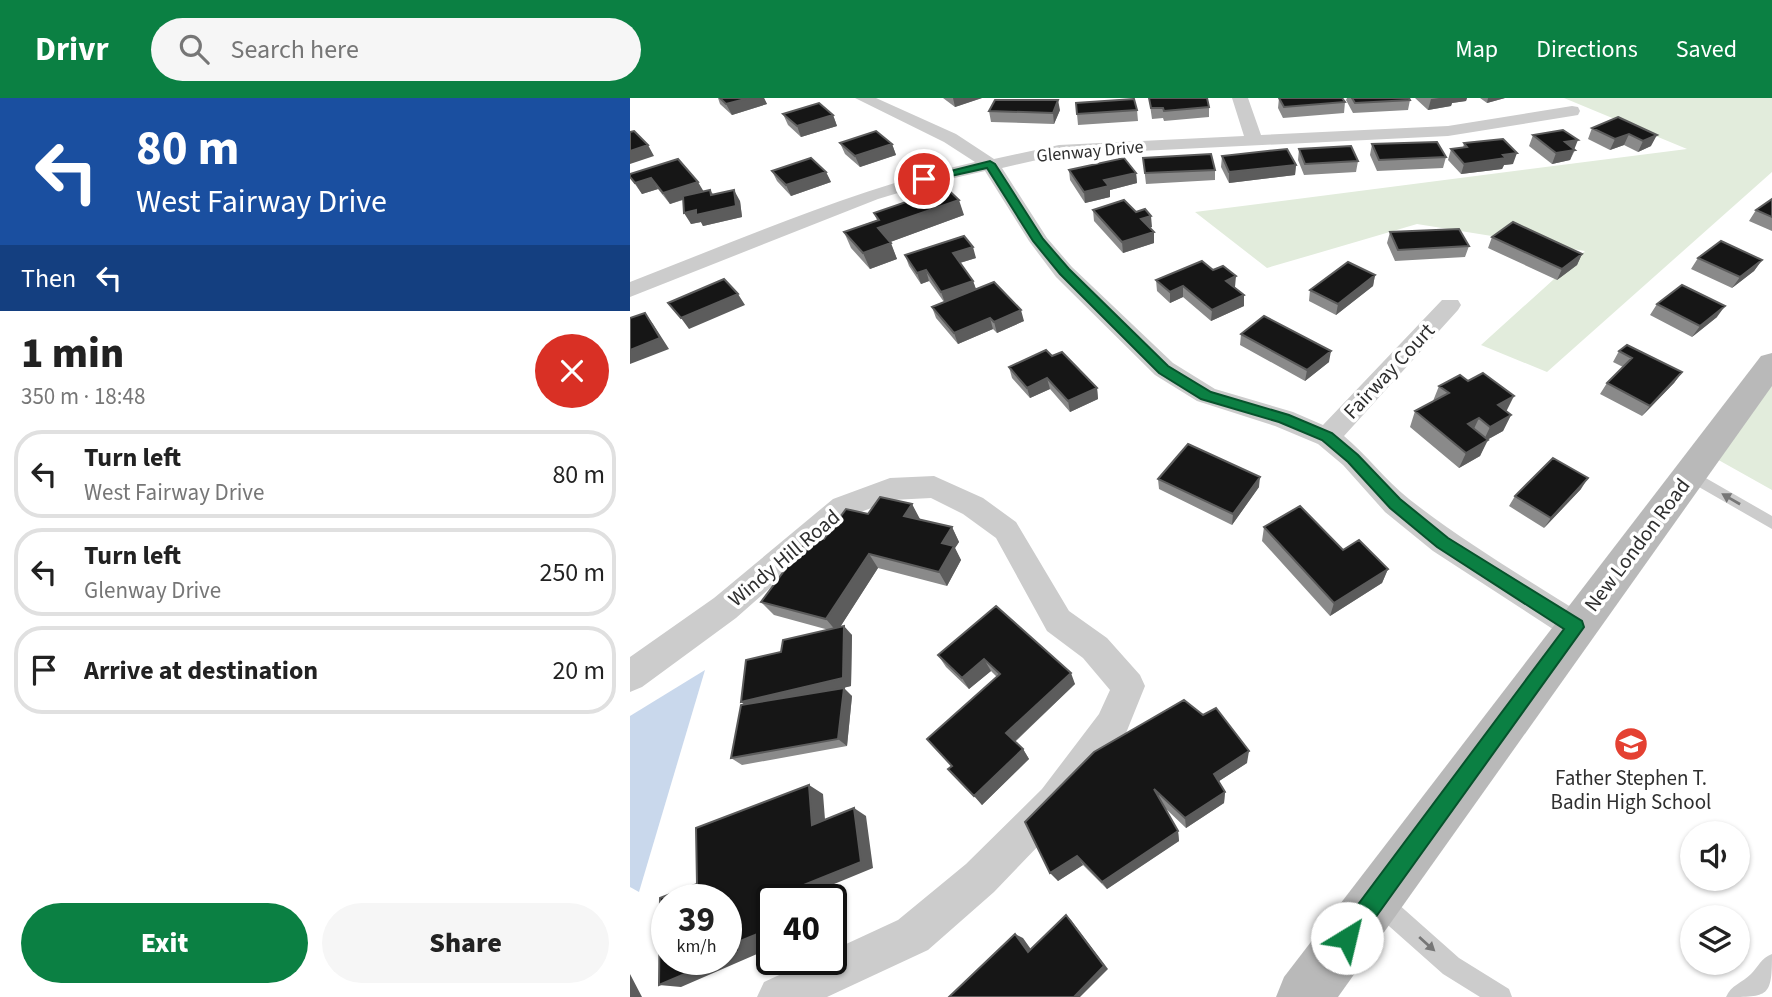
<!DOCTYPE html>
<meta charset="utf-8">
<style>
body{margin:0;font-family:"Source Sans 3",sans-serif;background:#f6f6f6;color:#222;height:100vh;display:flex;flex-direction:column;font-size:26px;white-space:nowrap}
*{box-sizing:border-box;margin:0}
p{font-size:23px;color:#767676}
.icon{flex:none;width:38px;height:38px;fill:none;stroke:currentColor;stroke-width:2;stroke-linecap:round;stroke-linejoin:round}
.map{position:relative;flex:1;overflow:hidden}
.panel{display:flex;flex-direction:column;background:#fff;width:630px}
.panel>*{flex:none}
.guide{background:#1a4fa0;color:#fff;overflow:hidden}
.buttons{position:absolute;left:1050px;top:723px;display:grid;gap:14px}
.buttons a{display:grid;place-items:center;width:70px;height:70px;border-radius:50%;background:#fff;box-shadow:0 2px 5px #0004;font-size:35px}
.speed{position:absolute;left:21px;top:786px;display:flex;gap:14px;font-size:35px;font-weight:700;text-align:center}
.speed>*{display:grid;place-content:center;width:91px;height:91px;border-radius:50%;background:#fff;box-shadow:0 2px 5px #0004;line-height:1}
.speed small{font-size:18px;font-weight:400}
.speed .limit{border:4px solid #111;border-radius:10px;background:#fff;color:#111}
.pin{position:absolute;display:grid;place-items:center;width:60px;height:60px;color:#fff;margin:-30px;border:4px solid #fff;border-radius:50%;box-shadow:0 2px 7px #0007}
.me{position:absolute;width:77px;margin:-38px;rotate:36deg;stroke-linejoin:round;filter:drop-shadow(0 0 5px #0008)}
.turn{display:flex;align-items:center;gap:24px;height:147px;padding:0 21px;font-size:32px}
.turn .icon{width:91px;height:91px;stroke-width:2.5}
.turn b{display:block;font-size:49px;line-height:60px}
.then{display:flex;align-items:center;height:66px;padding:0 21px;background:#0003;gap:14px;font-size:26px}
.round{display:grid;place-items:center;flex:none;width:74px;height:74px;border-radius:37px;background:#f6f6f6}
.headline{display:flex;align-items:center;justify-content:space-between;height:119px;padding:0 21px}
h1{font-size:42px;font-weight:800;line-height:52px}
.cta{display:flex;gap:14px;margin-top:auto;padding:14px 21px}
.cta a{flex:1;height:80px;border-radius:42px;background:#0b8043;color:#fff;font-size:28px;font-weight:800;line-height:80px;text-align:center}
.cta a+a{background:#f6f6f6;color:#222}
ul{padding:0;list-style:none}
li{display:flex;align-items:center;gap:21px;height:88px;margin:0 14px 10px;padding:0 7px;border:4px solid #e0e0e0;border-radius:28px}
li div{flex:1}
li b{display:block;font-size:26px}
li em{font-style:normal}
header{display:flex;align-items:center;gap:42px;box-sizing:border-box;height:98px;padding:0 35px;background:#0b8043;color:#fff}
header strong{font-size:33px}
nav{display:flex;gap:38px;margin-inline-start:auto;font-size:24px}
.search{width:490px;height:63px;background:#f6f6f6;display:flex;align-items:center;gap:18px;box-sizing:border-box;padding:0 24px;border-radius:38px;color:#767676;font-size:26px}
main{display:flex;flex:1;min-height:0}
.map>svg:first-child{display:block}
</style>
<header>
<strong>Drivr</strong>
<div class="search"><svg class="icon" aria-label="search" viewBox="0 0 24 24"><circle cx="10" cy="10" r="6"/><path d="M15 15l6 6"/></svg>Search here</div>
<nav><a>Map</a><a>Directions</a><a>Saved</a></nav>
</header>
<main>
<section class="panel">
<div class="guide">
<div class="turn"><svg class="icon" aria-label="left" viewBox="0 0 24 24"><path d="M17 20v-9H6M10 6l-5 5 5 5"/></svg><div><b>80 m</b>West Fairway Drive</div></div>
<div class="then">Then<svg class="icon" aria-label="left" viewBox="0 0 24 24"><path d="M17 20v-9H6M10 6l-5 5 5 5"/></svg></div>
</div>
<div class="headline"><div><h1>1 min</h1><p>350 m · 18:48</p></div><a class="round" style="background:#d93025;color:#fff"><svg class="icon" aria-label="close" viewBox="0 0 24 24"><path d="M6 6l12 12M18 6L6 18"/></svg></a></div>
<ul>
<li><svg class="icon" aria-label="left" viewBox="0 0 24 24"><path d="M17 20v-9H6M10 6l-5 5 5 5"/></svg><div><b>Turn left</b><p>West Fairway Drive</p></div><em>80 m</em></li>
<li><svg class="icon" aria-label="left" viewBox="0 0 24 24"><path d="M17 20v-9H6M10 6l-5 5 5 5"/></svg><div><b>Turn left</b><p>Glenway Drive</p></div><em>250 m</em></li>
<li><svg class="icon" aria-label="arrive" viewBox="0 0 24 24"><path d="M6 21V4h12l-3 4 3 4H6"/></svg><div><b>Arrive at destination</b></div><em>20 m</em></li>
</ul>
<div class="cta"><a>Exit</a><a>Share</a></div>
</section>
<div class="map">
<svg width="1142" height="899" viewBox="0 0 1142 899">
<rect width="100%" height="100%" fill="#fff"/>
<!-- green -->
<path fill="#e2ecdc" d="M934 0H1142V74L917 274 851 247 955 153 787 126 637 170 565 114 1057 51Z
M1142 265V392L1076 355Z"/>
<!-- water -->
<path fill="#c9d8ec" d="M75 572 9 794 0 789V618Z"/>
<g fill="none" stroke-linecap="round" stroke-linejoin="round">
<!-- lane -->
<path fill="#ccc" fill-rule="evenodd" d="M1060 371 1142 418V431L1055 381 1053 377Z
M750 794 758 797 829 860 879 891 882 899H850L813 876 742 813 739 805 742 797Z
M1142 856C1142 899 1139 899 1096 899 1101 887 1112 885 1121 876 1129 868 1131 860 1142 856Z"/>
<!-- street -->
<path fill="#ccc" fill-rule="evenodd" d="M225 0H246L326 36 364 61 429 47 614 38 602 0H618L631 37 818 28 942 8 948 9 950 13 948 17 942 18 818 38 429 57 372 70 417 140 442 169 543 265 585 291 663 314 693 327 812 202H828L831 207 828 212 714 338C737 357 755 382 779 401 835 445 897 481 957 519L962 529 957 539 946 543 935 539 803 453 755 414 713 367 688 346 645 328 567 303 525 277 426 179 399 143 355 73 298 86 248 101 0 199V184C114 140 226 90 345 64L314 44Z
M304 378 353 400 386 424 439 513 477 540 510 577 515 588 494 640 438 717 364 794 298 852 197 899H127L134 884 184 861H201V853L268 822 336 766 412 691 469 616 480 592 453 560 417 533 366 440 333 416 301 400 262 402 223 417 106 520 12 589 0 594V559L84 500 203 401 260 380Z"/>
<!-- secondary -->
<path fill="#b9b9b9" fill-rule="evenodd" d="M1142 255V288L708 899H646L654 879 1131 258Z"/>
</g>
<!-- wall -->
<path fill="#8a8a8a" d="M88 0H134L137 6 102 17 90 6Z
M313 0H352L325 9Z
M519 0 579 9V19L534 23 533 20 522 21Z
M649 0 715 4 714 15 653 20 648 10Z
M717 0H779L780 2 778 12 723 15 716 2Z
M785 0H837L836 3 822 5 821 8 798 12Z
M850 0H875L857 5Z
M446 5 507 12 508 23 448 27Z
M430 12 424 26 361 24 359 13Z
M153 16 203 17 207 28 171 39 158 27Z
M988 19 1021 48 1008 54 994 47 980 52 958 41 962 30Z
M903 37 944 51 945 52 940 62 922 66 899 48Z
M210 45 262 46 266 57 230 69 215 56Z
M834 45 883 66 874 67 872 71 831 76 818 62 821 51 833 50Z
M742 46 816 59 813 70 747 73 740 57Z
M669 51 728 63 726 74 674 77 668 62Z
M592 58 666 67 665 77 599 85 591 69Z
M513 60 585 72V82L516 86Z
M439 72 506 75 507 85 480 92V99L455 105 440 82Z
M142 73 196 74 201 84 161 98 147 83Z
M0 79 74 93 80 92 83 96 110 103 112 119 73 128 71 124 61 126 53 102 40 106 28 91 12 96Z
M280 97 334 117 260 144 267 161 240 171 221 150 214 134 247 122 244 115 282 102Z
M1142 101V133L1119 123 1126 112Z
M463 112 506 114 522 129 519 130 524 145 493 155 464 123Z
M760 134 839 148 835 159 765 163 757 145Z
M862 139 952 156 947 167 927 182 858 150Z
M275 157 346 160 330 165 343 183 346 191 394 223 367 235 363 231 328 246 306 220 302 209 314 204 299 183 291 186 279 168Z
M1068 160 1132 162 1124 173 1102 190 1061 171Z
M745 177 743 188 706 217 679 203 680 192Z
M526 182 605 189 614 208 581 223 553 199 540 205 527 193Z
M1027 206 1087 219 1062 239 1020 217Z
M611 236 699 264 675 283 610 247Z
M989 253 1052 274 1044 285 1012 318 970 296 977 285 993 269 983 264Z
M422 258 467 290 468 301 440 314 420 291 400 300 382 280 379 269Z
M809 288 876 313 881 317 873 333 857 342 850 358 829 370 780 329 785 313 803 303Z
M528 381 629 389 602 427 529 391Z
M951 391 914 430 879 408 885 398Z
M282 406 289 422 322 429 329 444 325 450 331 462 317 488 248 470 210 529 222 537 221 588 209 591 222 598 217 648 112 667 101 660 114 607 151 554 199 532 144 517 131 504 194 441 238 416Z
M634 429 713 452 758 471 752 485 700 518 632 443Z
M366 508 445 586 385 644 393 651 399 661 352 707 322 668 367 579 361 573 339 591 316 569 308 557Z
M617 665 589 683 595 694 594 705 556 730 535 710 548 733 549 743 477 791 453 767 428 783 395 724Z"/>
<!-- shaded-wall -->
<path fill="#5c5c5c" d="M119 0H134L137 6 102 17 96 6Z
M323 0H352L325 9Z
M809 0H837L836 3 822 5 821 8 798 12 801 1Z
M858 0H875L857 5Z
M428 2 430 12 424 26 423 15Z
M203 17 207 28 171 39 167 28Z
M999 36 994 47 980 52 985 41Z
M1027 37 1021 48 1008 54 1013 43Z
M948 42 940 62 922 66 926 55 935 44Z
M262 46 266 57 230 69 225 58Z
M18 47 24 58 0 66V53Z
M887 55 883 66 874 67 872 71 831 76 834 66 873 57Z
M666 67 665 77 599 85V74Z
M196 74 201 84 161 98 156 87Z
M506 75 507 85 480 92V99L455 105 454 94 474 82Z
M21 80 28 91 12 96 5 85Z
M68 84 74 94 40 106 33 95Z
M104 92 110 103 112 119 73 128 71 124 61 126 54 115Z
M329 102 334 117 255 146 248 130Z
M521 118 522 129 512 132 511 121Z
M524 134V145L493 155 492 144Z
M261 145 267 161 240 171 233 155Z
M343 149 346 160 326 166 323 155Z
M952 156 947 167 927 182 932 171Z
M1132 162 1124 173 1102 190 1110 179Z
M296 172 299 183 291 186 287 175Z
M745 177 743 188 706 217 708 206Z
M606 178 605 189 596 194V183Z
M343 183 347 194 315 205 311 194Z
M553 188V199L540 205V194Z
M108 196 115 207 59 231 51 220Z
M614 197V208L581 223 582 212Z
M1095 208 1087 219 1062 239 1070 228Z
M391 212 394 223 367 235 364 224Z
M15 215 23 226 39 251 0 266V252Z
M360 220 363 231 328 246 324 235Z
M701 253 699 264 675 283 677 272Z
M1052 274 1044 285 1012 318 1020 308Z
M417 280 420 291 400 300 397 290Z
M467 290 468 301 440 314 438 303Z
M884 298 876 314 868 307Z
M881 317 873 333 853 344 860 329Z
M849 320 842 335 838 326Z
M858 342 850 358 829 370 836 355Z
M630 379 629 389 602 427 603 416Z
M958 380 951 391 914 430 921 420Z
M282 406 290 421 282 433 274 418Z
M322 429 329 444 325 450 331 462 317 488 309 474 312 445Z
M239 456 248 470 207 534 196 521Z
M758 471 752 485 700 518 704 505Z
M214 528 222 537 221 588 121 612 111 604Z
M354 561 361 573 339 591 332 580Z
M441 575 445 586 383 645 376 635Z
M214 590 222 598 217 648 208 641Z
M393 651 399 661 352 707 344 698Z
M619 653 617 665 583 687 584 676Z
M179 687 193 696 196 734 182 727Z
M595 694 594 705 556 730 555 720Z
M224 710 236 718 243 770 175 798 176 802H160L159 793Z
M548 733 549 743 477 791 472 784Z
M447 758 453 767 428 783 420 775Z
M436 817 441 822 478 871 450 899H444Z
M142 830V841L127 848V856L51 889 29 887 90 861H96V858L108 844Z
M385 836 393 840 405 857 398 854Z
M0 876 12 899H0Z"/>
<!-- building -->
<path fill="#161616" stroke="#5c5c5c" stroke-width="2" d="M90 0H119L96 6Z
M519 0H577L579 9 534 13 533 10H521Z
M649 0H712L715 4 654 9Z
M722 0H779L780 2 725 5Z
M504 1 507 12 447 16 446 5Z
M365 2H428L423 15 359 13Z
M189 5 203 17 167 28 153 16Z
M988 19 1027 37 1013 43 999 36 985 41 962 30Z
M933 32 948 42 935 44 945 52 926 55 903 37Z
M4 33 18 47 0 53V34Z
M246 33 262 46 225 58 210 45Z
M873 41 887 55 873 57 876 60 834 66 821 51 837 49 834 45Z
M807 44 816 59 749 62 742 46Z
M721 48 728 63 675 66 669 51Z
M657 51 666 67 599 74 592 58Z
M581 56 585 72 515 75 513 60Z
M181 60 196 74 156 87 142 73Z
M494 60 506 75 474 82 479 88 454 94 439 72Z
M48 61 68 84 33 95 21 80 5 85 0 79V76Z
M312 86 329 102 248 130 261 145 233 155 214 134 249 122 244 115 285 101 280 97Z
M80 92 81 97 104 92 106 108 66 117V112L54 115 53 98Z
M1142 101V119L1126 112Z
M494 102 506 114 515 111 521 118 511 121 524 134 492 144 463 112Z
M883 124 952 156 932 171 862 139Z
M829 131 839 148 768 152 760 134Z
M334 138 343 149 323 155 343 183 311 194 296 172 287 175 275 157Z
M1091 143 1132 162 1110 179 1068 160Z
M572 163 583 172 593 168 606 178 596 183 614 197 582 212 553 188 540 194 526 182Z
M718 164 745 177 708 206 680 192Z
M94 181 108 196 51 220 38 205Z
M364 184 391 212 364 224 360 220 324 235 302 209Z
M1052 187 1095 208 1070 228 1027 206Z
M15 215 30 240 0 252V220Z
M634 218 701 253 677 272 611 236Z
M997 247 1052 274 1020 308 977 285 1002 260 989 253Z
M416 252 422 258 432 254 467 290 438 303 417 280 397 290 379 269Z
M853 275 884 298 868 307 881 317 860 329 849 320 838 326 858 342 836 355 785 313 819 295 809 288 830 277 838 283Z
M558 346 630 379 603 416 528 381Z
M923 360 958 380 921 420 885 398Z
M250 399 282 406 274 418 322 429 312 445 324 448 309 474 239 456 196 521 131 504 180 438 194 441 216 411 238 416Z
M670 408 713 452 729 442 758 471 704 505 634 429Z
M366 508 441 575 376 635 393 651 344 698 318 671 322 668 297 641 370 576 354 561 332 580 308 557Z
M214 528 213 580 111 604 116 562 151 554 153 542Z
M214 590 208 641 101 660 111 607Z
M554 602 573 617 586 610 619 653 584 676 595 694 555 720 524 691 548 733 472 784 447 758 420 775 395 724 464 654Z
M179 687 182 727 224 710 231 764 159 793 160 802H142V830L108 844 109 853 96 858V802H37V861H90L29 887 30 800 67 786 66 730Z
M436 817 474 868 444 899H319L385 836 398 854Z"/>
<!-- one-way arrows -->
<defs><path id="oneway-solid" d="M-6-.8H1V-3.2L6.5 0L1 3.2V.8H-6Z" transform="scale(1.75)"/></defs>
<g fill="#767676">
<use href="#oneway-solid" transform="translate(1101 401) rotate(-150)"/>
<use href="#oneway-solid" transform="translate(797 846) rotate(42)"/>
</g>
<!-- route -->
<path fill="#0b8043" stroke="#07532c" stroke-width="2" d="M360 63 365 66 413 141 439 171 538 268 581 294 659 317 702 335 728 357 770 401 818 440 952 523 954 529 725 848 717 851 709 848 706 840 709 832 934 531 807 449 760 410 718 364 692 342 649 324 571 301 529 275 430 176 403 143 357 70 294 84 289 81Z"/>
<!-- icons -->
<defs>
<g id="school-disc" transform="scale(1.75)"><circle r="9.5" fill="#e44132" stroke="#fff"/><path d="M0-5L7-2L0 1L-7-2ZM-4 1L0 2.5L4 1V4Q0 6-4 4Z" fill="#fff"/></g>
</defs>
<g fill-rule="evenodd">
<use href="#school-disc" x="1001" y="646"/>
</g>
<g text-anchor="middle" stroke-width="7" stroke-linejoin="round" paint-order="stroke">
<!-- far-street labels -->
<g font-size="18" fill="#2f2f2f" stroke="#fff">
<text transform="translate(460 53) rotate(-5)" y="6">Glenway Drive</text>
</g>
<!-- street labels -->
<g font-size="21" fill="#2f2f2f" stroke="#fff">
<text transform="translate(759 273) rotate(-47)" y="7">Fairway Court</text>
<text transform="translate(1007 447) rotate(-53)" y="7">New London Road</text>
<text transform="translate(154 460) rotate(-40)" y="7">Windy Hill Road</text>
</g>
<!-- poi labels -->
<g font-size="21" fill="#2f2f2f" stroke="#fff">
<text x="1001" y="687">Father Stephen T.<tspan x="1001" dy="24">Badin High School</tspan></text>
</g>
</g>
</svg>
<div class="buttons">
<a><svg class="icon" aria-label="sound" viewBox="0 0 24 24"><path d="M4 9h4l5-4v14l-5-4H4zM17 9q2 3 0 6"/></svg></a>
<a><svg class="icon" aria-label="layers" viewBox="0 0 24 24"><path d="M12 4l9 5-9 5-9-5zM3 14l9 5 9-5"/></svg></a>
</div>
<div class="speed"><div>39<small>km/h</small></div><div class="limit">40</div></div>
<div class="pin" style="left:294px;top:81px;background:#d93025"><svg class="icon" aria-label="arrive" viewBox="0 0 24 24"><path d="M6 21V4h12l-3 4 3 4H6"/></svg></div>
<svg class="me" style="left:717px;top:840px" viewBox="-20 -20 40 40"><circle r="19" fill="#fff"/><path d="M0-13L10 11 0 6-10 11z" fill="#0b8043"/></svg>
</div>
</main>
